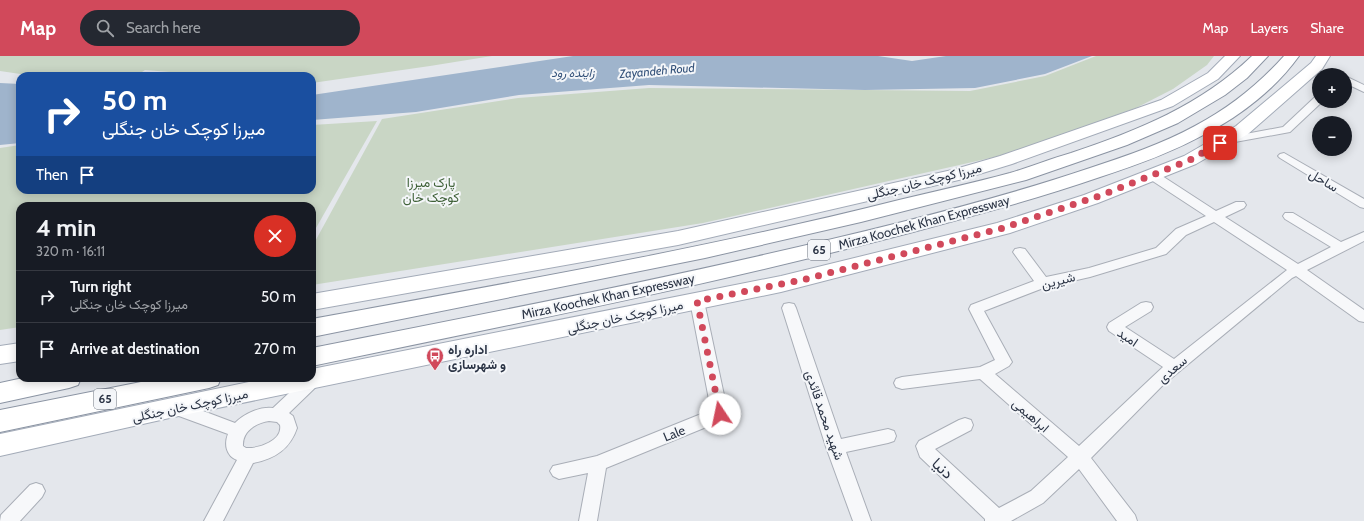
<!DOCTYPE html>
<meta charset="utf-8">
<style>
body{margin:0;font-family:Cabin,Vazirmatn,sans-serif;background:#242831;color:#f1f3f6;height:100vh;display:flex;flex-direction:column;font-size:15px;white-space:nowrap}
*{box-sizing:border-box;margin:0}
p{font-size:13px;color:#9ea1a6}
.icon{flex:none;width:22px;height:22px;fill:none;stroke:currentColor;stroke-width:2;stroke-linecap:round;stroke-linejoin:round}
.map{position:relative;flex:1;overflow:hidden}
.panel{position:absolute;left:16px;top:146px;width:300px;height:180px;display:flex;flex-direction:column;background:#171b24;border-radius:12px;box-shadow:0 2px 10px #0003}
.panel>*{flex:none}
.banner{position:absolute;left:16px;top:16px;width:300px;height:122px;border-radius:12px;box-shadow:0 2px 10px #0003;background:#1a4fa0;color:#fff;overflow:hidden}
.controls{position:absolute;left:1312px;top:12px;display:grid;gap:8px}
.controls a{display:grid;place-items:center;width:40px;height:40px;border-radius:50%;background:#171b24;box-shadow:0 2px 10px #0003;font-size:20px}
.pin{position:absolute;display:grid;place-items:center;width:34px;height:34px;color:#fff;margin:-17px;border-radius:8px;box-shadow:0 2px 6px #0006}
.me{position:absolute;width:44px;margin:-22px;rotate:349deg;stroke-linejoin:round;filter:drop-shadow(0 0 3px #0008)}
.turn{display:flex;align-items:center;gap:14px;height:84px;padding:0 20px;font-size:18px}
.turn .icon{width:52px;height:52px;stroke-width:2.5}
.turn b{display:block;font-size:28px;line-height:34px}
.then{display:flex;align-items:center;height:38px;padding:0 20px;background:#0003;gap:8px;font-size:15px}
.round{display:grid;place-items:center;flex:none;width:42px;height:42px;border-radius:21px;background:#242831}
.headline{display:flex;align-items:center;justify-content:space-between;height:68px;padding:0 20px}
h1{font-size:24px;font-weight:800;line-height:30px}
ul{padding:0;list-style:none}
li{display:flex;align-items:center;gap:12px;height:52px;padding:0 20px;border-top:1px solid #363941}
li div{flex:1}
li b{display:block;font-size:15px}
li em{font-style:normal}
header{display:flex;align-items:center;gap:24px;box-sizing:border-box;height:56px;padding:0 20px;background:#d1495b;color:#fff}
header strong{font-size:19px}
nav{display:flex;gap:22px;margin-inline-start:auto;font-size:14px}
.search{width:280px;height:36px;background:#242831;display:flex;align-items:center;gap:10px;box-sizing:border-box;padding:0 14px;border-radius:22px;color:#9ea1a6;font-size:15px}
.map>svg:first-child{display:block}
</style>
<header>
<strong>Map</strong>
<div class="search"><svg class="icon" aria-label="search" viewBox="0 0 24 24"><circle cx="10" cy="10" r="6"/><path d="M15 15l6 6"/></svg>Search here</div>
<nav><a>Map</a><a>Layers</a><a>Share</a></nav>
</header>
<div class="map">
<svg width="1364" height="465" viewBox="0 0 1364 465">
<rect width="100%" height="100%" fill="#e4e7ec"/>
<!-- green -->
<path fill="#c9d6c5" d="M0 0H492L430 10 312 27V20H165L170 16 145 14 136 20H34L0 15Z
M1096 0H1214L1207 9 1173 33 1136 52 1056 81 999 100 703 167 312 229V191L382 63 518 42 649 32 970 35 1045 20Z
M377 65 312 179V150H20V271L0 274V92L20 89V134H312V69Z"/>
<!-- water -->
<path fill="#9fb4cc" d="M573 0H878L912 5 946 0H1092L1045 18 975 32 865 34 649 29 519 39 416 56 312 64V39Z
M0 27 20 28V87L0 89Z"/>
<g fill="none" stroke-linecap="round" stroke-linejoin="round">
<!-- street casing -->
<g stroke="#a9aeb7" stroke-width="2">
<path id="street" d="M1345 20 1364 29V36L1345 27Z
M1319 40V45H1323L1290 76 1224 88 1218 85 1224 82 1283 71 1315 41Z
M1284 97 1364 143V152L1360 151 1280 102 1278 100 1280 98Z
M1152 115 1156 116 1216 155 1236 146H1244L1246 149 1244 152 1225 161 1298 208 1331 191 1285 163 1283 160 1285 157H1293L1341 186 1364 176V185L1307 214 1364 254V266L1359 265 1296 220 1292 222 1163 329 1091 402 1135 459 1137 465H1117L1079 413 1043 447 1011 465H985V463L920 401 916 390 919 385 959 364 965 362 971 364 973 369 971 374 935 393 999 452 1031 435 1068 401 980 323 902 333 896 331 894 327 896 323 902 321 980 311 995 304 969 253 971 249 1034 225 1013 196 1015 193 1020 192 1025 193 1046 221 1089 212 1156 192 1176 173 1206 160 1148 122 1146 119 1148 116ZM1214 166 1287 214 1174 303 1125 271 1151 255 1153 251 1151 247 1146 246 1141 247 1109 267 1107 271 1109 275 1163 311 1079 390 995 318 1009 310 1012 306 984 255 1046 231 1090 221 1166 198 1186 179Z
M697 240 702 241 704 245 728 358 726 363 606 412 597 465H579L588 417 559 423 553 420 550 415 553 410 597 400 711 354 690 245 692 241Z
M789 247 794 248 796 252 841 383 888 373 894 375 896 380 894 385 888 387 846 396 871 465H853L826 391 782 252 784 248Z
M312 317 320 319 322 323 320 327 289 357 293 360 297 372C290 393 275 403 253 407L223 465H204L237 404C226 400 224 388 228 378L168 356 166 351 168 346 174 344 235 367C244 358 260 350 273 352L305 322H312ZM269 365 277 366 280 369C283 385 258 393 246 392L243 390C242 375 256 367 269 365Z
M36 427 42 429 45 435 42 441 20 465H0L1 459 30 429Z"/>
</g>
<!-- primary casing -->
<g stroke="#a3abb8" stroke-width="2">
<path id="primary" d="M1225 0H1240L1218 23 1173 50 1012 108 963 123 678 189 312 254V238L678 175 952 114 1000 100 1161 44 1208 17Z
M1316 0H1330L1322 13 1248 78 1196 108 1098 147 1010 177 781 236 174 361 0 400V378L268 322H312V313L781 220 997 167 1084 139 1184 100 1236 70 1311 7Z
M20 287V305L0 308V290Z"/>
</g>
<!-- highway casing -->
<g stroke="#8b94a3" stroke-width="2">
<path id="highway" d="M1252 0H1268L1247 22 1225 39 1178 67 1127 89 1026 124 861 166 705 202 312 281V263C508 227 705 193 899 144 936 135 973 127 1010 117 1030 111 1050 103 1071 97 1137 75 1201 49 1252 0Z
M1284 0H1299C1276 32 1242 59 1207 77 1173 96 1137 109 1100 121 1039 142 976 159 913 176 715 228 513 268 312 310V292C509 253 707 215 902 166 965 150 1028 133 1090 112 1126 100 1162 88 1195 70 1229 52 1259 28 1284 0Z
M23 322H81L78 329 69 332 0 347V327Z
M161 322H221L218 329 209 332 0 376V354Z"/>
</g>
<!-- street -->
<use href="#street" fill="#f7f8fa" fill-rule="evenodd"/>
<!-- primary -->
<use href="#primary" fill="#fff" fill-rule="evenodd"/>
<!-- highway -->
<use href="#highway" fill="#fff" fill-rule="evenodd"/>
</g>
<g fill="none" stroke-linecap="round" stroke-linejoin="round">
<!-- route -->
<path stroke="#d1495b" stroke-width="7" stroke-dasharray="0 12.6" d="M720 358 697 245 802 224 1003 172 1102 139 1190 104 1220 87"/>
</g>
<!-- icons -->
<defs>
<g id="bus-pin" transform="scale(0.9)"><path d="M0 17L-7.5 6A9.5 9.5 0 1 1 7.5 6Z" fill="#d1495b" stroke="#f4f6f9"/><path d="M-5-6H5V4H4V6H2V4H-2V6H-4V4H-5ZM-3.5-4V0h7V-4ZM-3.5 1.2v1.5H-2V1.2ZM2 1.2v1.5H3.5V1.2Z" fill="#fff"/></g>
</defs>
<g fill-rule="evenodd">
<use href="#bus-pin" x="435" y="300"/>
</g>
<g text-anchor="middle" stroke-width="4" stroke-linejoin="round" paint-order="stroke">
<!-- far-water labels -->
<g font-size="12" font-style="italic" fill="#34527a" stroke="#f4f6f9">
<text transform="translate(657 15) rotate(-5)" y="4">Zayandeh Roud</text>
<text x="573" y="21">زاینده رود</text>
</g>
<!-- shield labels -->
<g fill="#f4f6f9" stroke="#676e7b" stroke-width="1">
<rect x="808" y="184" width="22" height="20" rx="3"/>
<rect x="94" y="333" width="22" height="20" rx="3"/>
</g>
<g font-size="12" font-weight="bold" fill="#2b3445">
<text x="819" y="198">65</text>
<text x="105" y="347">65</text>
</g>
<!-- street labels -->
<g font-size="13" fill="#2b3445" stroke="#f4f6f9">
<text transform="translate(1324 124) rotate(31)" y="5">ساحل</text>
<text transform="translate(924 125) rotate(-14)" y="5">میرزا کوچک خان جنگلی</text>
<text transform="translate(924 166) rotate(-15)" y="5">Mirza Koochek Khan Expressway</text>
<text transform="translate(1058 224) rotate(-14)" y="5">شیرین</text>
<text transform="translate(608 240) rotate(-12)" y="5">Mirza Koochek Khan Expressway</text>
<text transform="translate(625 260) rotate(-12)" y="5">میرزا کوچک خان جنگلی</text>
<text transform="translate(1128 281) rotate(34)" y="5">امید</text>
<text transform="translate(1172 313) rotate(-40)" y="5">سعدی</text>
<text transform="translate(190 349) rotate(-12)" y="5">میرزا کوچک خان جنگلی</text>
<text transform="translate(825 359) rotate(71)" y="5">شهید محمد قائدی</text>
<text transform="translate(1031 359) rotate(41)" y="5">ابراهیمی</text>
<text transform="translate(674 377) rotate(-22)" y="5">Lale</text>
</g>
<!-- park labels -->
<g font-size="13" fill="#3f6138" stroke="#f4f6f9">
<text x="431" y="131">پارک میرزا<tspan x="431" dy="15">کوچک خان</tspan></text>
</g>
<!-- poi labels -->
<g font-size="13" font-weight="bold" fill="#2b3445" stroke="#f4f6f9" text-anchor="start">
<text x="448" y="298">اداره راه<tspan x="448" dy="15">و شهرسازی</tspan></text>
</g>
<!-- near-street labels -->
<g font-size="16" fill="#2b3445" stroke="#f4f6f9">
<text transform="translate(943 412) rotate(43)" y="6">دنیا</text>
</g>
</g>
</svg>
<div class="controls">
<a>+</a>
<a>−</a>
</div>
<div class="pin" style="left:1220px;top:87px;background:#d93025"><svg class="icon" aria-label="arrive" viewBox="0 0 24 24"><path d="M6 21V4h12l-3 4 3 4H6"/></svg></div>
<svg class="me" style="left:720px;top:358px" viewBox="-20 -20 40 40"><circle r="19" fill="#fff"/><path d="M0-13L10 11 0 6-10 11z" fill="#d1495b"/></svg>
<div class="banner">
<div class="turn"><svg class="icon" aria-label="right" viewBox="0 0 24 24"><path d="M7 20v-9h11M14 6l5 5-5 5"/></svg><div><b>50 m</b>میرزا کوچک خان جنگلی</div></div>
<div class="then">Then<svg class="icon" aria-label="arrive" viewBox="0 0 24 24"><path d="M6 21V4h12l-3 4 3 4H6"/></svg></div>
</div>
<section class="panel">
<div class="headline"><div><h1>4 min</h1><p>320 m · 16:11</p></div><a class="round" style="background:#d93025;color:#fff"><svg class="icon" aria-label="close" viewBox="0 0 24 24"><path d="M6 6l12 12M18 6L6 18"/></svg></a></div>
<ul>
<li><svg class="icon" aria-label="right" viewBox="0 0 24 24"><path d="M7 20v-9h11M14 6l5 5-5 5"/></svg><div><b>Turn right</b><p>میرزا کوچک خان جنگلی</p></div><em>50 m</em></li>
<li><svg class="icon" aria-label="arrive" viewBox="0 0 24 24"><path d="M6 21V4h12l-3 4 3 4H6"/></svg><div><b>Arrive at destination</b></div><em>270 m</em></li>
</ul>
</section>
</div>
